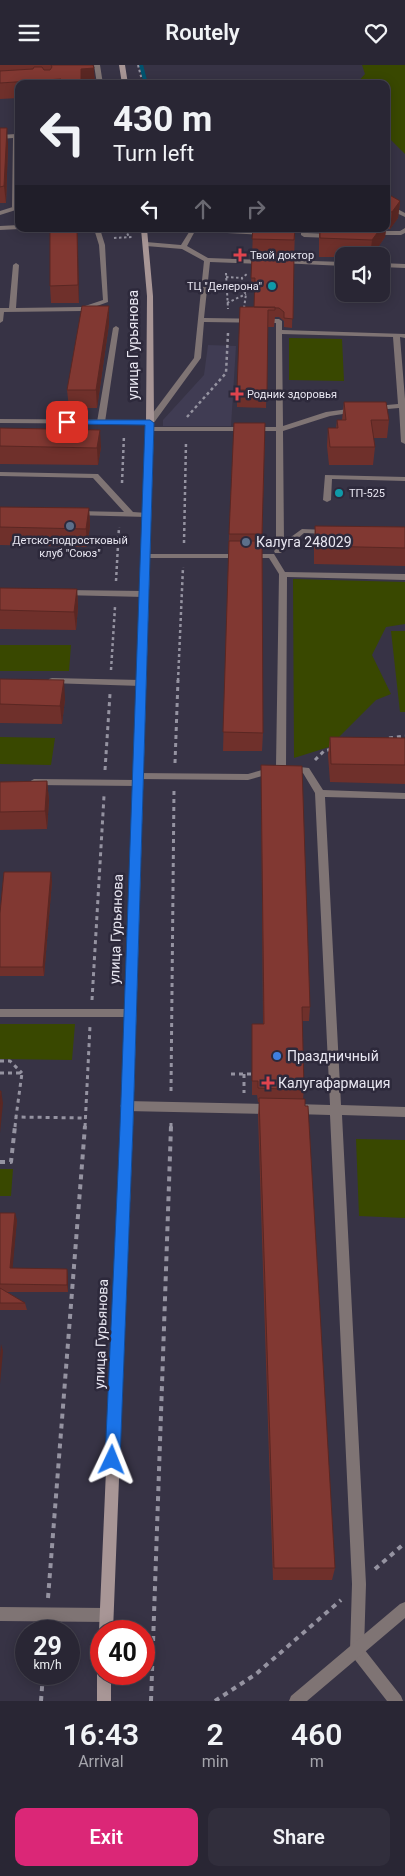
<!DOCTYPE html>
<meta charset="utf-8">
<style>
body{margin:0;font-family:Roboto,sans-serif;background:#312e3c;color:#f1f3f6;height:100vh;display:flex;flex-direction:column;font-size:19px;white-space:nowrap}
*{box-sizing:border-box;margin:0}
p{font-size:16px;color:#a5a5ac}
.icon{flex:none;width:28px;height:28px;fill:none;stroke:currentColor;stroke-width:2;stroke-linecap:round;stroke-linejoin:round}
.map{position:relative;height:1636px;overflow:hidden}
.drawer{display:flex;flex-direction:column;background:#292634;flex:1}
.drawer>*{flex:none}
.top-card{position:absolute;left:15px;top:15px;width:375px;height:152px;border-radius:10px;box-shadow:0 2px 12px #0003,0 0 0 1px #45434f;background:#292634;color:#f1f3f6;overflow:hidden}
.buttons{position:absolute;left:335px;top:182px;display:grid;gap:10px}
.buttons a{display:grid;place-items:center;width:55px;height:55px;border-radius:10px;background:#292634;box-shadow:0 2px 12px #0003,0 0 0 1px #45434f;font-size:25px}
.speed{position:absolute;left:15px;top:1555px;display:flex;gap:10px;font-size:25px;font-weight:700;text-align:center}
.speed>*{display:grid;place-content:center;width:65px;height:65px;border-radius:50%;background:#292634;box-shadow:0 2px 12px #0003,0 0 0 1px #45434f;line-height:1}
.speed small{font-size:12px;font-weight:400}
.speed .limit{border:8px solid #d22;background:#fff;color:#111}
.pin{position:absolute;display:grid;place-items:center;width:42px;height:42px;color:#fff;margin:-21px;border-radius:10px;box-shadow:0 2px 8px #0006}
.me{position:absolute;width:55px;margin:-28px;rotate:2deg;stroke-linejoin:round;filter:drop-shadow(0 0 4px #0008)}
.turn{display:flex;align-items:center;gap:18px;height:105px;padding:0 15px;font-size:22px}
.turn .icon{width:65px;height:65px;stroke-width:2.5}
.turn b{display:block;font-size:35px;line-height:42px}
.lanes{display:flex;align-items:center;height:48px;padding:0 15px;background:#0003;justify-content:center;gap:25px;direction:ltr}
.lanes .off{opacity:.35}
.eta{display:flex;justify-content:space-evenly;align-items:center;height:85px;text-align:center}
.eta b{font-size:30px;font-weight:600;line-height:35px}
.button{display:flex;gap:10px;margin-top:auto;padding:10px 15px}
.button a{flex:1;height:58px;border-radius:10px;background:#db2777;color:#fff;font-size:20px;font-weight:600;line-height:58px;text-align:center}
.button a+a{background:#312e3c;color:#f1f3f6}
header{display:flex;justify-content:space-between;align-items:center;height:65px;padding:0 15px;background:#292634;font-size:22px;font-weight:600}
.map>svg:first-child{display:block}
</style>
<header><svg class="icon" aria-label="menu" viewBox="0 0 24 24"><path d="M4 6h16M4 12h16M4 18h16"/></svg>Routely<svg class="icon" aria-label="heart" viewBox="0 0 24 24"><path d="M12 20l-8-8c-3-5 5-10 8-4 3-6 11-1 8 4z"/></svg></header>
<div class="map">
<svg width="405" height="1636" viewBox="0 0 405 1636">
<rect width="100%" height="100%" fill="#373345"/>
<!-- built -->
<path fill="#403c53" d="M208 280 236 281 231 361H163V355L204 310Z"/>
<!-- green -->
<path fill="#394800" d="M362 0H405V89L386 70V19H356L365 9Z
M289 273 342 274 344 316 289 315Z
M293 514 405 517V559L386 562 372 590 391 629 376 635 329 682 294 693Z
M391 566H405V647H400Z
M0 580H71L69 606H0Z
M0 672 55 673 51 700 0 699Z
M0 959H75L72 995 0 994Z
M356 1074 405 1075V1153L359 1151Z
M0 1104H13L11 1131H0Z"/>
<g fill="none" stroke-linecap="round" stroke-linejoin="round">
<!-- stream -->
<path stroke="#01536f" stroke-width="4" d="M141 0 146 19"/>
<!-- path-far3 -->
<path stroke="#9593a1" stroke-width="2" stroke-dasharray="2.5 2.5" stroke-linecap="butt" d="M138 0 143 19
M40 164 54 168
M125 164 129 172
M114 173 133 172
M226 208 228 244
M226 212 242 213
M227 224H242
M227 238 246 229
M244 243 246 229 242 224V213L247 209"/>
<!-- path-far2 -->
<path stroke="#9593a1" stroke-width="2.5" stroke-dasharray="3 3" stroke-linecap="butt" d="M187 352 226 308 228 268
M122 418 124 370
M184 478 186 377
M116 516 119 462
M111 605 115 542
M178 616 183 502"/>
<!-- path-far1 -->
<path stroke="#9593a1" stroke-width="3" stroke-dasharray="4 4" stroke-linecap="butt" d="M389 673 405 671
M315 695 324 686 332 684
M175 698 178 615
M105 705 110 629
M92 935 104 731
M0 996H10L22 1008
M0 1008H22L16 1052 86 1053
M231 1009H252
M244 1009V1028
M171 1026 174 724
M15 1062 16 1052
M85 1062 90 961
M171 1062V1057"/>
<!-- path -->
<path stroke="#9593a1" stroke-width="4" stroke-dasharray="5 5" stroke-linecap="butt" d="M0 1097H11L15 1061
M375 1504 405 1478
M48 1533 85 1061
M41 1636 43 1609
M151 1636 171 1061
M215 1636 256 1609 341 1535"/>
<!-- lane -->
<path fill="#7f7474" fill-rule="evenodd" d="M94 0H100L103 19H97Z
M16 69 19 71 18 142 15 144 12 142 13 73 0 74V70Z
M386 138 405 148V152L386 143Z
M405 163V168L401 170H373L370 168 373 166H400Z
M94 164H100L105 180 108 237 83 246 4 247 3 256 0 258V243H9L13 200 16 198 19 200 16 243 82 242 103 235 99 180Z
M191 164H200L195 166 187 181 208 193 265 195 268 197 265 199 210 197 204 253 279 254 282 256V265L405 269V273L400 272 405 334V379L401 377 399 343 376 345 372 343 376 341 398 339 393 272 282 269 283 361 326 347 356 343 360 345 356 347 330 351 283 366 284 477 302 464 326 465 330 467 326 469 304 468 281 488H275L274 486 276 484V366H150L146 364 150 362H276V258L204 257 201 293 153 359H150L146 357 194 293 204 196 182 184 146 181 143 179 146 177 181 180Z
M301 164H307V168L332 169 335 171 332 173 304 172 301 170Z
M229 165 265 166 268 168 265 170 227 168 226 167Z
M282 195 344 197V201L280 198 279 197Z
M381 198 405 199V203L381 202Z
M116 261 119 263 105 357 101 359 97 357 113 263Z
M0 407 98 409 133 447 147 448 151 450 147 452 73 450V446H76L124 447 93 413 0 411Z
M325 410 405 412V416L332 414 331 435 327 437 323 435Z
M142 489H274L285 507 405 509V515L287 512 286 703 284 705 248 715 137 714 132 711 137 708 248 709 276 701 279 509 269 493H142Z
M65 525 144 526 148 529 144 532 62 530 61 528Z
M52 613 141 615 145 618 141 621 49 618 48 616 49 614Z
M290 701 309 703 323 725 405 728V734L325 732 341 1040 405 1042V1052L342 1050 366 1519 364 1584 401 1631 403 1636H387L352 1591 350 1586 352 1519 330 1050 295 1049 291 1047 289 1044 291 1041 295 1039 330 1040 315 728 303 708 287 706 285 704 287 702Z
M34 714 138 715 143 718 138 721 34 720 29 717Z
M0 944H129L133 945 134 948 133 951 129 952H0Z
M126 1036 270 1039 274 1041 276 1044 274 1047 270 1049 126 1046 122 1044 120 1041 122 1038Z"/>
<!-- street -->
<path fill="#7f7474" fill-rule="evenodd" d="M19 140V144L0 150V146Z
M19 160 20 164 0 165V161Z
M0 354 150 355 154 357 150 359 0 358Z
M405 1537V1553L307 1636H289L291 1631 400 1539Z
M0 1542 106 1543 111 1545 113 1550 111 1555 106 1557 0 1556Z"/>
<!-- secondary -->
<path fill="#a89696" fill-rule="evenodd" d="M119 0H125L128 19H122Z
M141 164H147L153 231 154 357 133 1062 113 1566H101V1571L99 1566 121 1062 146 357 147 231Z
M101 1603V1609H111V1636H97V1609L99 1604Z"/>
</g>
<!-- wall -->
<path fill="#6f302b" d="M0 0H93L95 19H19V33L0 34Z
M0 63 8 79 6 138H0Z
M386 128 400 136 398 153 390 164H386L385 172 372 191H344V192H319V164H386Z
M77 164 79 238H51L50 221Z
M253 164H295L292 263 284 262V256L279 252H275L274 262H268L266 343 237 342V325L254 242 255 222H251Z
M109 241V259L97 343H69L67 325Z
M344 337 389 355 387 373H373L375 382 373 400H329L327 381 328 363H336L337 355H342Z
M265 358 262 476 263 668 262 686H223L229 469Z
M0 363 101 382 98 400 0 399Z
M0 442 89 443 90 461 87 482 0 480Z
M315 461 405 462V501L314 499V479Z
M0 523 77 524 78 542 76 565 0 564Z
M0 614 65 634 62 659 0 658Z
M330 672 405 673V719L330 717 328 690Z
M261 700 310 942 309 956H302L304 1025 303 1034 335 1503 332 1515H273L258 1050 259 1037H258L257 1030H252V959H263L261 715Z
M47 716 49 735 47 764 0 765V717Z
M52 816 44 911H0V848Z
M0 1148 17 1155 12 1203 67 1204 68 1212V1227H7L25 1238 27 1245H0Z"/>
<!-- shaded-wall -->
<path fill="#5a2723" d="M94 3 95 19H81V4Z
M7 63 8 79 6 138 4 121Z
M400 136 398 153 390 164 392 147Z
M77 164 78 180 79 238 78 220Z
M380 164H386L385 172 372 191H370L372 175Z
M109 241V259L97 343 96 325Z
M100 365 101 382 98 400 97 383Z
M89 443 90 461 87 482 86 464Z
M77 524 78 542 76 565 74 547Z
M64 615 65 634 62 659 60 641Z
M47 716 49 735 47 764 45 746Z
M51 807 52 816 44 911 43 902Z
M1 1026 3 1038 0 1068V1039Z
M15 1148 17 1155 12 1210 10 1203Z
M67 1204 68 1212V1227L67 1220Z
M1 1279 3 1286 0 1319V1292Z"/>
<!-- building -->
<path fill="#813832" stroke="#5a2723" d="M51 0H93L94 3 81 4V19H61V14L0 18V6L33 4 34 2H42L44 5H50L52 2Z
M0 63H7L4 121 0 122Z
M386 128 400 136 392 147 386 146Z
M50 164H77L78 220 50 221Z
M253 164H295L294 175 252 174Z
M320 164H380L372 175 320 173Z
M252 191 294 192 293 254 284 253V247L279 243 254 242 255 213H251Z
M82 241H109L96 325H67Z
M240 242H275V245H268L267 325H237Z
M344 337H386L389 355H371L375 382H330L328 363H338L337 355H346Z
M234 358H265L262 469H229Z
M0 363 100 365 97 383 0 381Z
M0 442 89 443 86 464 0 462Z
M315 461 405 462V483L316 481Z
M229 476H262L263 668 223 667Z
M0 523 77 524 74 547 0 545Z
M0 614 64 615 60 641 0 639Z
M330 672 405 673V700L331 699Z
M261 700 302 701 310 942H302L304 1025 258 1023V1016H252V959H264Z
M47 716 45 746 0 747V717Z
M4 807H51L43 902H0V848Z
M0 1026H1L0 1039Z
M259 1033 305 1034V1041H308L335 1503H274Z
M0 1148H15L10 1203 67 1204V1220L0 1219Z
M0 1223 25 1238H0Z"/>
<!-- route -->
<path fill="#1a73e8" stroke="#114b97" d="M64 355H150L154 358 133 1062 120 1395 118 1400 112 1402 107 1400 105 1395 120 1062 145 360 67 359 64 358Z"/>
<!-- markers -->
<g fill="#e0444e" stroke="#2d293b" stroke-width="2">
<path d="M237.5 182.5h5v5h5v5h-5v5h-5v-5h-5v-5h5z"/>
<path d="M234.5 321.5h5v5h5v5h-5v5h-5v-5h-5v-5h5z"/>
<path d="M265.5 1010.5h5v5h5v5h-5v5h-5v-5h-5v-5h5z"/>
</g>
<g fill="#0f9aa8" stroke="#2d293b" stroke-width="2">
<circle cx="272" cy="221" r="5"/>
<circle cx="339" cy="428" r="5"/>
</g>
<g fill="#5c6f8a" stroke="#2d293b" stroke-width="2">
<circle cx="70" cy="461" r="5"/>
<circle cx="246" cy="477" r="5"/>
</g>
<circle fill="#3f7fe0" stroke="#2d293b" stroke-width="2" cx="277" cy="991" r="5"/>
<g text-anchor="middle" stroke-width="5" stroke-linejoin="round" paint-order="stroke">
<!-- far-poi labels -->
<g font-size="11" fill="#e8e6f1" stroke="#2d293b" text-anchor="start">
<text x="250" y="194">Твой доктор</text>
<text x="262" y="225" text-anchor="end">ТЦ "Делерона"</text>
<text x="247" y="333">Родник здоровья</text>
<text x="349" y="432">ТП-525</text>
<text x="70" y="479" text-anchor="middle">Детско-подростковый<tspan x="70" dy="13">клуб "Союз"</tspan></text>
</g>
<!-- street labels -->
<g font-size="14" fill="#e8e6f1" stroke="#2d293b">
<text transform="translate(133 280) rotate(-90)" y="5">улица Гурьянова</text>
<text transform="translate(116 864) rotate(-88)" y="5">улица Гурьянова</text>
<text transform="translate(101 1269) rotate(-88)" y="5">улица Гурьянова</text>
</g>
<!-- poi labels -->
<g font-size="14" fill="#e8e6f1" stroke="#2d293b" text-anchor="start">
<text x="256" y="482">Калуга 248029</text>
<text x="287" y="996">Праздничный</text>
<text x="278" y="1023">Калугафармация</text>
</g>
</g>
</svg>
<div class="buttons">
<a><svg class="icon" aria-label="sound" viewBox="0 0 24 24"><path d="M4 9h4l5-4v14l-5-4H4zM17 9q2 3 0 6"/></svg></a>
</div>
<div class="speed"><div>29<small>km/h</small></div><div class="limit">40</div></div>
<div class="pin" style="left:67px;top:357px;background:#d93025"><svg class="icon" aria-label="arrive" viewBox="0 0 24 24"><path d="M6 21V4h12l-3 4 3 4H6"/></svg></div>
<svg class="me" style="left:112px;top:1395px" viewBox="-20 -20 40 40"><path d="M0-17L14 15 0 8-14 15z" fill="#1a73e8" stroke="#fff" stroke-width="4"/></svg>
<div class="top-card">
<div class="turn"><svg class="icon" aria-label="left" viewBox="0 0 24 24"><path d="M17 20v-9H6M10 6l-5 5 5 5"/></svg><div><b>430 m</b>Turn left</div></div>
<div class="lanes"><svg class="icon" aria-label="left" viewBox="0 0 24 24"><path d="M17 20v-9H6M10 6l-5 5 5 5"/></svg><svg class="icon off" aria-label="ahead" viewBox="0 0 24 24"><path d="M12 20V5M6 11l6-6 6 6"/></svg><svg class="icon off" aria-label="right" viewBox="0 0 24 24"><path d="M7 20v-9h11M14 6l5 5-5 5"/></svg></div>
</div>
</div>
<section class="drawer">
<div class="eta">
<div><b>16:43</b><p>Arrival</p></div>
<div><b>2</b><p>min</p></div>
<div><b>460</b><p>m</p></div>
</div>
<div class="button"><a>Exit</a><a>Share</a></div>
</section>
